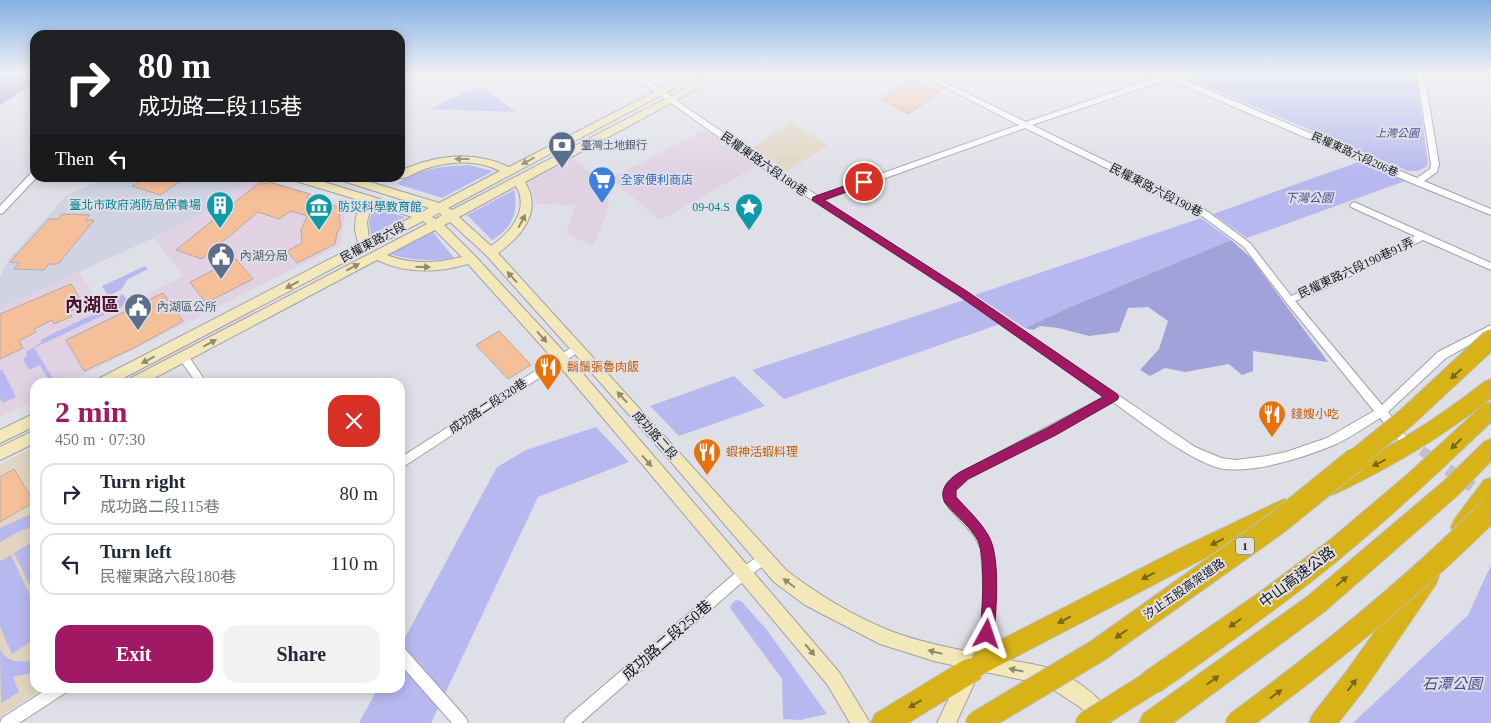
<!DOCTYPE html>
<meta charset="utf-8">
<style>
body{margin:0;font-family:"Times New Roman","Noto Sans TC",serif;background:#f2f2f3;color:#1f2937;height:100vh;display:flex;flex-direction:column;font-size:19px;white-space:nowrap}
*{box-sizing:border-box;margin:0}
p{font-size:16px;color:#747a83}
.icon{flex:none;width:28px;height:28px;fill:none;stroke:currentColor;stroke-width:2;stroke-linecap:round;stroke-linejoin:round}
.map{position:relative;flex:1;overflow:hidden}
.panel{position:absolute;left:30px;top:378px;width:375px;height:315px;display:flex;flex-direction:column;background:#fff;border-radius:15px;box-shadow:0 2px 12px #0003}
.panel>*{flex:none}
.guide{position:absolute;left:30px;top:30px;width:375px;height:152px;border-radius:15px;box-shadow:0 2px 12px #0003;background:#202124;color:#fff;overflow:hidden}
.pin{position:absolute;display:grid;place-items:center;width:42px;height:42px;color:#fff;margin:-21px;border:2px solid #fff;border-radius:50%;box-shadow:0 1px 5px #0007}
.me{position:absolute;width:55px;margin:-28px;rotate:5deg;stroke-linejoin:round;filter:drop-shadow(0 0 4px #0008)}
.turn{display:flex;align-items:center;gap:18px;height:105px;padding:0 25px;font-size:22px}
.turn .icon{width:65px;height:65px;stroke-width:2.5}
.turn b{display:block;font-size:35px;line-height:42px}
.then{display:flex;align-items:center;height:48px;padding:0 25px;background:#0003;gap:10px;font-size:19px}
.round{display:grid;place-items:center;flex:none;width:52px;height:52px;border-radius:15px;background:#f2f2f3}
.overview{display:flex;align-items:center;justify-content:space-between;height:85px;padding:0 25px}
h1{font-size:30px;font-weight:600;line-height:38px;color:#a21963}
.cta{display:flex;gap:10px;margin-top:auto;padding:10px 25px}
.cta a{flex:1;height:58px;border-radius:15px;background:#a21963;color:#fff;font-size:20px;font-weight:600;line-height:58px;text-align:center}
.cta a+a{background:#f2f2f3;color:#1f2937}
ul{padding:0;list-style:none}
li{display:flex;align-items:center;gap:15px;height:62px;margin:0 10px 8px;padding:0 15px;border:2px solid #e0e1e3;border-radius:15px}
li div{flex:1}
li b{display:block;font-size:19px}
li em{font-style:normal}
.map>svg:first-child{display:block}
</style>
<div class="map">
<svg width="1491" height="723" viewBox="0 0 1491 723">
<rect width="100%" height="100%" fill="#dfdfe8"/>
<!-- commercial -->
<path fill="#e0d1e3" d="M706 129 758 165 661 220 610 179Z
M574 158 600 182 609 202 605 219 593 245 566 234 575 205 535 204 529 182Z
M251 178H257L347 205 340 245 69 382H35V400L0 417V308L79 272 106 314 184 276 154 238 193 220Z"/>
<!-- built -->
<path fill="#d1d2e2" d="M105 178H251L193 220 0 308V277L9 259 66 196Z"/>
<!-- education -->
<path fill="#e1d5c1" d="M791 122 828 145 787 171 753 147Z
M35 446V688H44L0 717V465Z"/>
<!-- green -->
<path fill="#b6b8ef" d="M1177 74H1416L1428 164C1422 171 1417 171 1408 171Z
M481 85 515 112 430 109Z
M1364 160 1405 181 1247 238 1213 214Z
M469 165 493 171 442 198 397 184C418 168 444 166 469 165Z
M514 190C519 213 512 228 492 240L467 215Z
M373 207 405 217 371 235 369 223Z
M1201 218 1231 240 1070 307 1025 328 975 295Z
M433 232 454 258C431 261 412 261 390 254Z
M145 266 148 269 128 279 121 290 108 296 102 286Z
M123 294 129 303 34 348 55 382H50L40 365 29 370 23 359 27 356 26 352 42 342 40 340 102 310 100 305Z
M964 300 1000 324 784 399 752 370Z
M2 369 16 397 3 403 0 398V370Z
M734 376 765 406 679 436 650 406Z
M596 427 629 462 538 497 431 723H359L378 688H400V647L497 467 526 450Z
M29 515H35V527L22 530 0 542V528Z
M35 540V596L14 553Z
M11 555 35 606V639L12 654 0 627V561Z
M1491 565V723H1353L1468 615Z
M736 600 741 601 767 630 827 714 800 720 783 719 782 679 730 608 731 605Z
M0 649C7 663 21 663 35 660V672L13 677 19 692 1 703Z"/>
<!-- forest -->
<path fill="#a1a2d9" d="M0 74H27L35 78V83L0 105Z
M1231 240 1251 258 1328 362 1253 351V371L1242 375 1229 364 1185 372 1165 368 1150 376 1140 370 1159 349 1168 321 1148 307 1128 308 1119 332 1089 336 1058 328 1040 326 1033 330 1025 328 1070 307Z"/>
<!-- building -->
<path fill="#f4bf99" stroke="#b3aba6" d="M912 78 939 92 909 114 880 99Z
M144 178H185L160 195 132 186Z
M260 182 267 184 270 182 310 194 306 197 341 208 339 218 341 225 337 233 335 244 297 263 287 251 302 243 301 230 307 216 291 211 279 219 258 212 202 259 176 250Z
M62 214 90 215 85 220H94L58 264H49L44 270 14 269 20 263 10 262 49 219H58Z
M236 259 253 279 206 303 190 282Z
M71 284 84 305 69 312 72 316 54 324 52 320 34 329 36 332 19 341 23 348 0 359V314Z
M163 293 183 321 136 347 84 371 66 340Z
M499 331 531 365 508 379 476 345Z
M14 469 34 502 0 522V477Z"/>
<g fill="none" stroke-linecap="round" stroke-linejoin="round">
<!-- minor-tunnel-far1 -->
<path stroke="#c1c1c9" stroke-width="10" stroke-dasharray="10 5" stroke-linecap="butt" d="M1409 442 1435 460"/>
<!-- minor-tunnel -->
<path stroke="#c1c1c9" stroke-width="12" stroke-dasharray="12 6" stroke-linecap="butt" d="M1433 459 1487 497"/>
<!-- minor casing -->
<g stroke="#a0a1a8" stroke-width="2">
<path id="minor" d="M400 74H411L400 79Z
M630 74H638L766 162 818 196 1019 125 919 74H927L1026 122 1162 76 1161 74H1170L1417 178 1430 169 1431 164 1417 74H1424L1439 164 1437 172 1424 181 1491 209V215L1414 184 1169 79 1032 125 1204 209 1250 243 1291 296 1312 288 1415 236 1351 207 1350 205 1354 202 1491 263V270L1423 240 1318 292 1295 301 1382 405 1438 352 1491 325V333L1446 358 1388 412 1407 437 1406 440 1402 441 1398 440 1380 418C1365 427 1350 438 1334 445 1305 457 1251 475 1219 468 1187 459 1141 422 1113 402L968 479 955 491V498L981 526 988 536 993 549 996 598 988 662 987 667 982 668 977 667 976 662 984 598 981 549 973 534 948 507 943 494 947 484 960 473 1104 397 958 295 760 166ZM1025 128 1198 213 1244 247 1286 302 1374 411 1327 438 1286 452 1267 456 1236 460 1221 458 1195 447 964 291 824 200Z
M35 171V178H36L3 213 0 214V206L32 172Z
M577 344 582 348 580 351 400 469V458Z
M183 353 187 354 206 382H196L178 357 179 354Z
M764 552 768 554 770 558 768 562 748 577 581 723H564L566 718 740 569Z
M400 648 405 649 466 718 468 723H452L400 664Z
M49 688H67L65 693 19 723H0L2 718Z"/>
</g>
<!-- secondary casing -->
<g stroke="#a0a1a8" stroke-width="2">
<path id="secondary" d="M689 74H701L448 208 452 210 713 74H725L525 182C543 211 522 236 498 253L786 570C817 594 852 615 888 630 925 645 975 652 1014 661 1026 663 1040 665 1052 669 1073 677 1103 697 1112 719L1111 723H1094L1080 707 1046 685 976 670 978 675 956 723H937L963 669 965 668 934 661 880 644 805 605 774 582 666 456 486 255 450 222 444 225 475 256 566 354 839 672 870 723H850L827 684 556 362 468 264C437 273 407 274 377 260L147 382H129L131 378 427 224 423 221 116 382H98L100 378 359 244C352 229 355 215 362 201L296 181 295 178H311L422 212 429 208 343 181 341 178H357L439 203 500 171C476 159 448 161 422 170 414 173 405 180 396 178H400V171C435 155 473 150 509 167ZM516 186C530 210 510 233 491 246L459 217ZM372 204 412 217 369 239 367 222ZM439 213 442 215 436 219 432 217ZM435 230 462 257C438 263 411 265 387 255Z
M35 413V426L0 443V430Z
M35 430V443L0 460V447Z"/>
</g>
<!-- motorway casing -->
<g stroke="#bebebf" stroke-width="2">
<path id="motorway" d="M1491 379V398C1444 436 1393 466 1339 492L1332 495 1325 492 1321 486 1325 480C1384 451 1432 423 1484 382Z
M1491 402V422C1436 475 1380 527 1321 574 1269 615 1215 653 1161 691L1152 694 1143 691 1140 682 1143 673 1260 592 1331 539 1409 473 1484 404Z
M1491 439V461L1458 495 1324 612 1173 723H1139L1143 714 1308 596 1444 481 1484 442Z
M1491 478V504L1470 534 1462 537 1454 534 1451 527 1454 520 1484 480Z
M1284 499 1292 502 1295 509 1292 516 1197 562 981 675 980 679 908 723H871L875 714 962 661 972 658 973 654 1181 548Z
M1428 565 1436 568 1439 576 1436 584 1364 690 1338 723H1309L1313 714 1346 672 1420 568Z"/>
</g>
<!-- minor -->
<use href="#minor" fill="#fff" fill-rule="evenodd"/>
<!-- secondary -->
<use href="#secondary" fill="#f3e8b9" fill-rule="evenodd"/>
<!-- motorway -->
<use href="#motorway" fill="#d7b317" fill-rule="evenodd"/>
<!-- motorway-bridge-far1 casing -->
<g stroke="#bebebf" stroke-width="21" stroke-linecap="butt">
<path id="motorway-bridge-far1" d="M1354 460 1406 418 1491 339"/>
</g>
<!-- motorway-bridge casing -->
<g stroke="#bebebf" stroke-width="25" stroke-linecap="butt">
<path id="motorway-bridge" d="M977 723 1097 651 1277 523 1356 459
M1087 723 1152 682
M1237 723C1327 657 1412 588 1491 509"/>
</g>
<!-- motorway-bridge-far1 -->
<use href="#motorway-bridge-far1" stroke="#d7b317" stroke-width="19"/>
<!-- motorway-bridge -->
<use href="#motorway-bridge" stroke="#d7b317" stroke-width="23"/>
</g>
<!-- one-way arrows -->
<defs><path id="oneway-solid" d="M-6-.8H1V-3.2L6.5 0L1 3.2V.8H-6Z" transform="scale(1.25)"/></defs>
<g fill="#908a72">
<use href="#oneway-solid" transform="translate(462 159) rotate(180)"/>
<use href="#oneway-solid" transform="translate(528 161) rotate(152)"/>
<use href="#oneway-solid" transform="translate(522 221) rotate(-62)"/>
<use href="#oneway-solid" transform="translate(353 267) rotate(-28)"/>
<use href="#oneway-solid" transform="translate(423 267) rotate(1)"/>
<use href="#oneway-solid" transform="translate(512 277) rotate(-132)"/>
<use href="#oneway-solid" transform="translate(292 285) rotate(152)"/>
<use href="#oneway-solid" transform="translate(542 337) rotate(48)"/>
<use href="#oneway-solid" transform="translate(210 343) rotate(-28)"/>
<use href="#oneway-solid" transform="translate(148 360) rotate(152)"/>
<use href="#oneway-solid" transform="translate(622 397) rotate(-132)"/>
<use href="#oneway-solid" transform="translate(647 461) rotate(49)"/>
<use href="#oneway-solid" transform="translate(789 583) rotate(-143)"/>
<use href="#oneway-solid" transform="translate(810 650) rotate(50)"/>
<use href="#oneway-solid" transform="translate(935 652) rotate(-166)"/>
<use href="#oneway-solid" transform="translate(1016 670) rotate(-168)"/>
</g>
<g fill="#786619">
<use href="#oneway-solid" transform="translate(1456 374) rotate(138)"/>
<use href="#oneway-solid" transform="translate(1456 444) rotate(136)"/>
<use href="#oneway-solid" transform="translate(1379 463) rotate(154)"/>
<use href="#oneway-solid" transform="translate(1217 542) rotate(154)"/>
<use href="#oneway-solid" transform="translate(1148 576) rotate(153)"/>
<use href="#oneway-solid" transform="translate(1342 581) rotate(-41)"/>
<use href="#oneway-solid" transform="translate(1064 620) rotate(152)"/>
<use href="#oneway-solid" transform="translate(1235 623) rotate(145)"/>
<use href="#oneway-solid" transform="translate(1121 634) rotate(145)"/>
<use href="#oneway-solid" transform="translate(1213 680) rotate(-36)"/>
<use href="#oneway-solid" transform="translate(1352 685) rotate(-53)"/>
<use href="#oneway-solid" transform="translate(1276 694) rotate(-36)"/>
<use href="#oneway-solid" transform="translate(915 704) rotate(149)"/>
</g>
<!-- sky -->
<linearGradient id="sky" x2="0" y2="1"><stop stop-color="#81b1e2"/><stop offset="0.42" stop-color="#f1f1f5"/><stop offset="1" stop-color="#f1f1f5" stop-opacity="0"/></linearGradient>
<rect width="1491" height="175" fill="url(#sky)"/>
<!-- route -->
<path fill="#a21963" stroke="#691040" d="M864 179 869 182 868 184 824 200 965 290 1117 394 1119 397 1117 400 1056 435 968 479 956 490V497C967 509 980 521 988 535 1001 556 996 609 994 634L992 639 987 641 982 639 980 634C982 613 986 559 978 541 971 527 955 515 945 503 938 489 949 479 960 472L1047 428 1103 397 958 295 812 200 813 197Z"/>
<!-- icons -->
<defs>
<g id="bank-pin" transform="scale(1.4375)"><path d="M0 17L-7.5 6A9.5 9.5 0 1 1 7.5 6Z" fill="#5c6f8a" stroke="#dfdfe8"/><path d="M-6-4H6V4H-6ZM0-2.3a2.3 2.3 0 1 0 0 4.6a2.3 2.3 0 1 0 0-4.6Z" fill="#fff"/></g>
<g id="supermarket-pin" transform="scale(1.4375)"><path d="M0 17L-7.5 6A9.5 9.5 0 1 1 7.5 6Z" fill="#3f7fe0" stroke="#dfdfe8"/><path d="M-6-5.5h2.5l.6 2H6L4.5 2H-2.5L-4.4-4H-6ZM-1.5 3.2a1.3 1.3 0 1 0 .1 0ZM3 3.2a1.3 1.3 0 1 0 .1 0Z" fill="#fff"/></g>
<g id="building-pin" transform="scale(1.4375)"><path d="M0 17L-7.5 6A9.5 9.5 0 1 1 7.5 6Z" fill="#0f9aa8" stroke="#dfdfe8"/><path d="M-4-6H4V6H1V3H-1V6H-4ZM-2.5-4.3h1.7v1.8h-1.7ZM.8-4.3h1.7v1.8H.8ZM-2.5-1h1.7V.8h-1.7ZM.8-1h1.7V.8H.8Z" fill="#fff"/></g>
<g id="museum-pin" transform="scale(1.4375)"><path d="M0 17L-7.5 6A9.5 9.5 0 1 1 7.5 6Z" fill="#0f9aa8" stroke="#dfdfe8"/><path d="M0-6L6-3V-2H-6V-3ZM-5-1h2V3h-2ZM-1-1h2V3h-2ZM3-1h2V3H3ZM-6 4H6V6H-6Z" fill="#fff"/></g>
<g id="sight-pin" transform="scale(1.4375)"><path d="M0 17L-7.5 6A9.5 9.5 0 1 1 7.5 6Z" fill="#0f9aa8" stroke="#dfdfe8"/><path d="M0-6L1.8-2.2L6-1.7L2.9 1.2L3.7 5.4L0 3.3L-3.7 5.4L-2.9 1.2L-6-1.7L-1.8-2.2Z" fill="#fff"/></g>
<g id="civic-pin" transform="scale(1.4375)"><path d="M0 17L-7.5 6A9.5 9.5 0 1 1 7.5 6Z" fill="#5c6f8a" stroke="#dfdfe8"/><path d="M-.6-6.5H3V-4.5H.6V-3L4-1V1h2V6H-6V1h2V-1L-.6-3ZM-1.2 2.5V6h2.4V2.5Z" fill="#fff"/></g>
<g id="restaurant-pin" transform="scale(1.4375)"><path d="M0 17L-7.5 6A9.5 9.5 0 1 1 7.5 6Z" fill="#e8710a" stroke="#dfdfe8"/><path d="M-5-6h1v4h1v-4h1v4h1v-4h1v5L-1.5 .5V6h-2V.5L-5-1ZM5-6V6H3V1.5H1.5Q1.5-4 5-6Z" fill="#fff"/></g>
</defs>
<g fill-rule="evenodd">
<use href="#bank-pin" x="562" y="145"/>
<use href="#supermarket-pin" x="602" y="180"/>
<use href="#building-pin" x="220" y="205"/>
<use href="#museum-pin" x="319" y="207"/>
<use href="#sight-pin" x="749" y="207"/>
<use href="#civic-pin" x="221" y="256"/>
<use href="#civic-pin" x="138" y="307"/>
<use href="#restaurant-pin" x="548" y="367"/>
<use href="#restaurant-pin" x="1272" y="414"/>
<use href="#restaurant-pin" x="707" y="452"/>
</g>
<g text-anchor="middle" stroke-width="4" stroke-linejoin="round" paint-order="stroke">
<!-- far-park labels -->
<g font-size="11" font-style="italic" fill="#504d91" stroke="#dfdfe8">
<text x="1397" y="137">上灣公園</text>
</g>
<!-- far-service labels -->
<g font-size="11" fill="#4e5e75" stroke="#dfdfe8" text-anchor="start">
<text x="581" y="149">臺灣土地銀行</text>
</g>
<!-- far-street labels -->
<g font-size="11" fill="#18181b" stroke="#dfdfe8">
<text transform="translate(1355 154) rotate(24)" y="4">民權東路六段206巷</text>
</g>
<!-- shield labels -->
<rect fill="#dfdfe8" stroke="#545458" stroke-width="1" x="1236" y="537.5" width="18" height="17" rx="4"/>
<g font-size="11" font-weight="bold" fill="#18181b">
<text x="1245" y="550">1</text>
</g>
<!-- street labels -->
<g font-size="12" fill="#18181b" stroke="#dfdfe8">
<text transform="translate(764 164) rotate(35)" y="4">民權東路六段180巷</text>
<text transform="translate(1156 190) rotate(27)" y="4">民權東路六段190巷</text>
<text transform="translate(373 242) rotate(-28)" y="4">民權東路六段</text>
<text transform="translate(1356 268) rotate(-25)" y="4">民權東路六段190巷91弄</text>
<text transform="translate(488 406) rotate(-33)" y="4">成功路二段320巷</text>
<text transform="translate(655 435) rotate(48)" y="4">成功路二段</text>
<text transform="translate(1184 589) rotate(-35)" y="4">汐止五股高架道路</text>
</g>
<!-- shop labels -->
<g font-size="12" fill="#366cbe" stroke="#dfdfe8" text-anchor="start">
<text x="621" y="184">全家便利商店</text>
</g>
<!-- park labels -->
<g font-size="12" font-style="italic" fill="#504d91" stroke="#dfdfe8">
<text x="1309" y="202">下灣公園</text>
</g>
<!-- culture labels -->
<g font-size="12" fill="#0d838f" stroke="#dfdfe8" text-anchor="end">
<text x="201" y="209">臺北市政府消防局保養場</text>
<text x="338" y="211" text-anchor="start">防災科學教育館</text>
<text x="730" y="211">09-04.S</text>
</g>
<!-- service labels -->
<g font-size="12" fill="#4e5e75" stroke="#dfdfe8" text-anchor="start">
<text x="240" y="260">內湖分局</text>
<text x="157" y="311">內湖區公所</text>
</g>
<!-- food labels -->
<g font-size="12" fill="#c56008" stroke="#dfdfe8" text-anchor="start">
<text x="567" y="371">鬍鬚張魯肉飯</text>
<text x="1291" y="418">錢嫂小吃</text>
<text x="726" y="456">蝦神活蝦料理</text>
</g>
<!-- near-street labels -->
<g font-size="15" fill="#18181b" stroke="#dfdfe8">
<text transform="translate(1297 577) rotate(-37)" y="5">中山高速公路</text>
<text transform="translate(667 640) rotate(-41)" y="5">成功路二段250巷</text>
</g>
<!-- near-park labels -->
<g font-size="15" font-style="italic" fill="#504d91" stroke="#dfdfe8">
<text x="1452" y="689">石潭公園</text>
</g>
<!-- district labels -->
<g font-size="18" font-weight="bold" fill="#4e0e2f" stroke="#dfdfe8">
<text x="92" y="311">內湖區</text>
</g>
</g>
</svg>
<div class="pin" style="left:864px;top:182px;background:#d93025"><svg class="icon" aria-label="arrive" viewBox="0 0 24 24"><path d="M6 21V4h12l-3 4 3 4H6"/></svg></div>
<svg class="me" style="left:987px;top:634px" viewBox="-20 -20 40 40"><path d="M0-17L14 15 0 8-14 15z" fill="#a21963" stroke="#fff" stroke-width="4"/></svg>
<div class="guide">
<div class="turn"><svg class="icon" aria-label="right" viewBox="0 0 24 24"><path d="M7 20v-9h11M14 6l5 5-5 5"/></svg><div><b>80 m</b>成功路二段115巷</div></div>
<div class="then">Then<svg class="icon" aria-label="left" viewBox="0 0 24 24"><path d="M17 20v-9H6M10 6l-5 5 5 5"/></svg></div>
</div>
<section class="panel">
<div class="overview"><div><h1>2 min</h1><p>450 m · 07:30</p></div><a class="round" style="background:#d93025;color:#fff"><svg class="icon" aria-label="close" viewBox="0 0 24 24"><path d="M6 6l12 12M18 6L6 18"/></svg></a></div>
<ul>
<li><svg class="icon" aria-label="right" viewBox="0 0 24 24"><path d="M7 20v-9h11M14 6l5 5-5 5"/></svg><div><b>Turn right</b><p>成功路二段115巷</p></div><em>80 m</em></li>
<li><svg class="icon" aria-label="left" viewBox="0 0 24 24"><path d="M17 20v-9H6M10 6l-5 5 5 5"/></svg><div><b>Turn left</b><p>民權東路六段180巷</p></div><em>110 m</em></li>
</ul>
<div class="cta"><a>Exit</a><a>Share</a></div>
</section>
</div>
